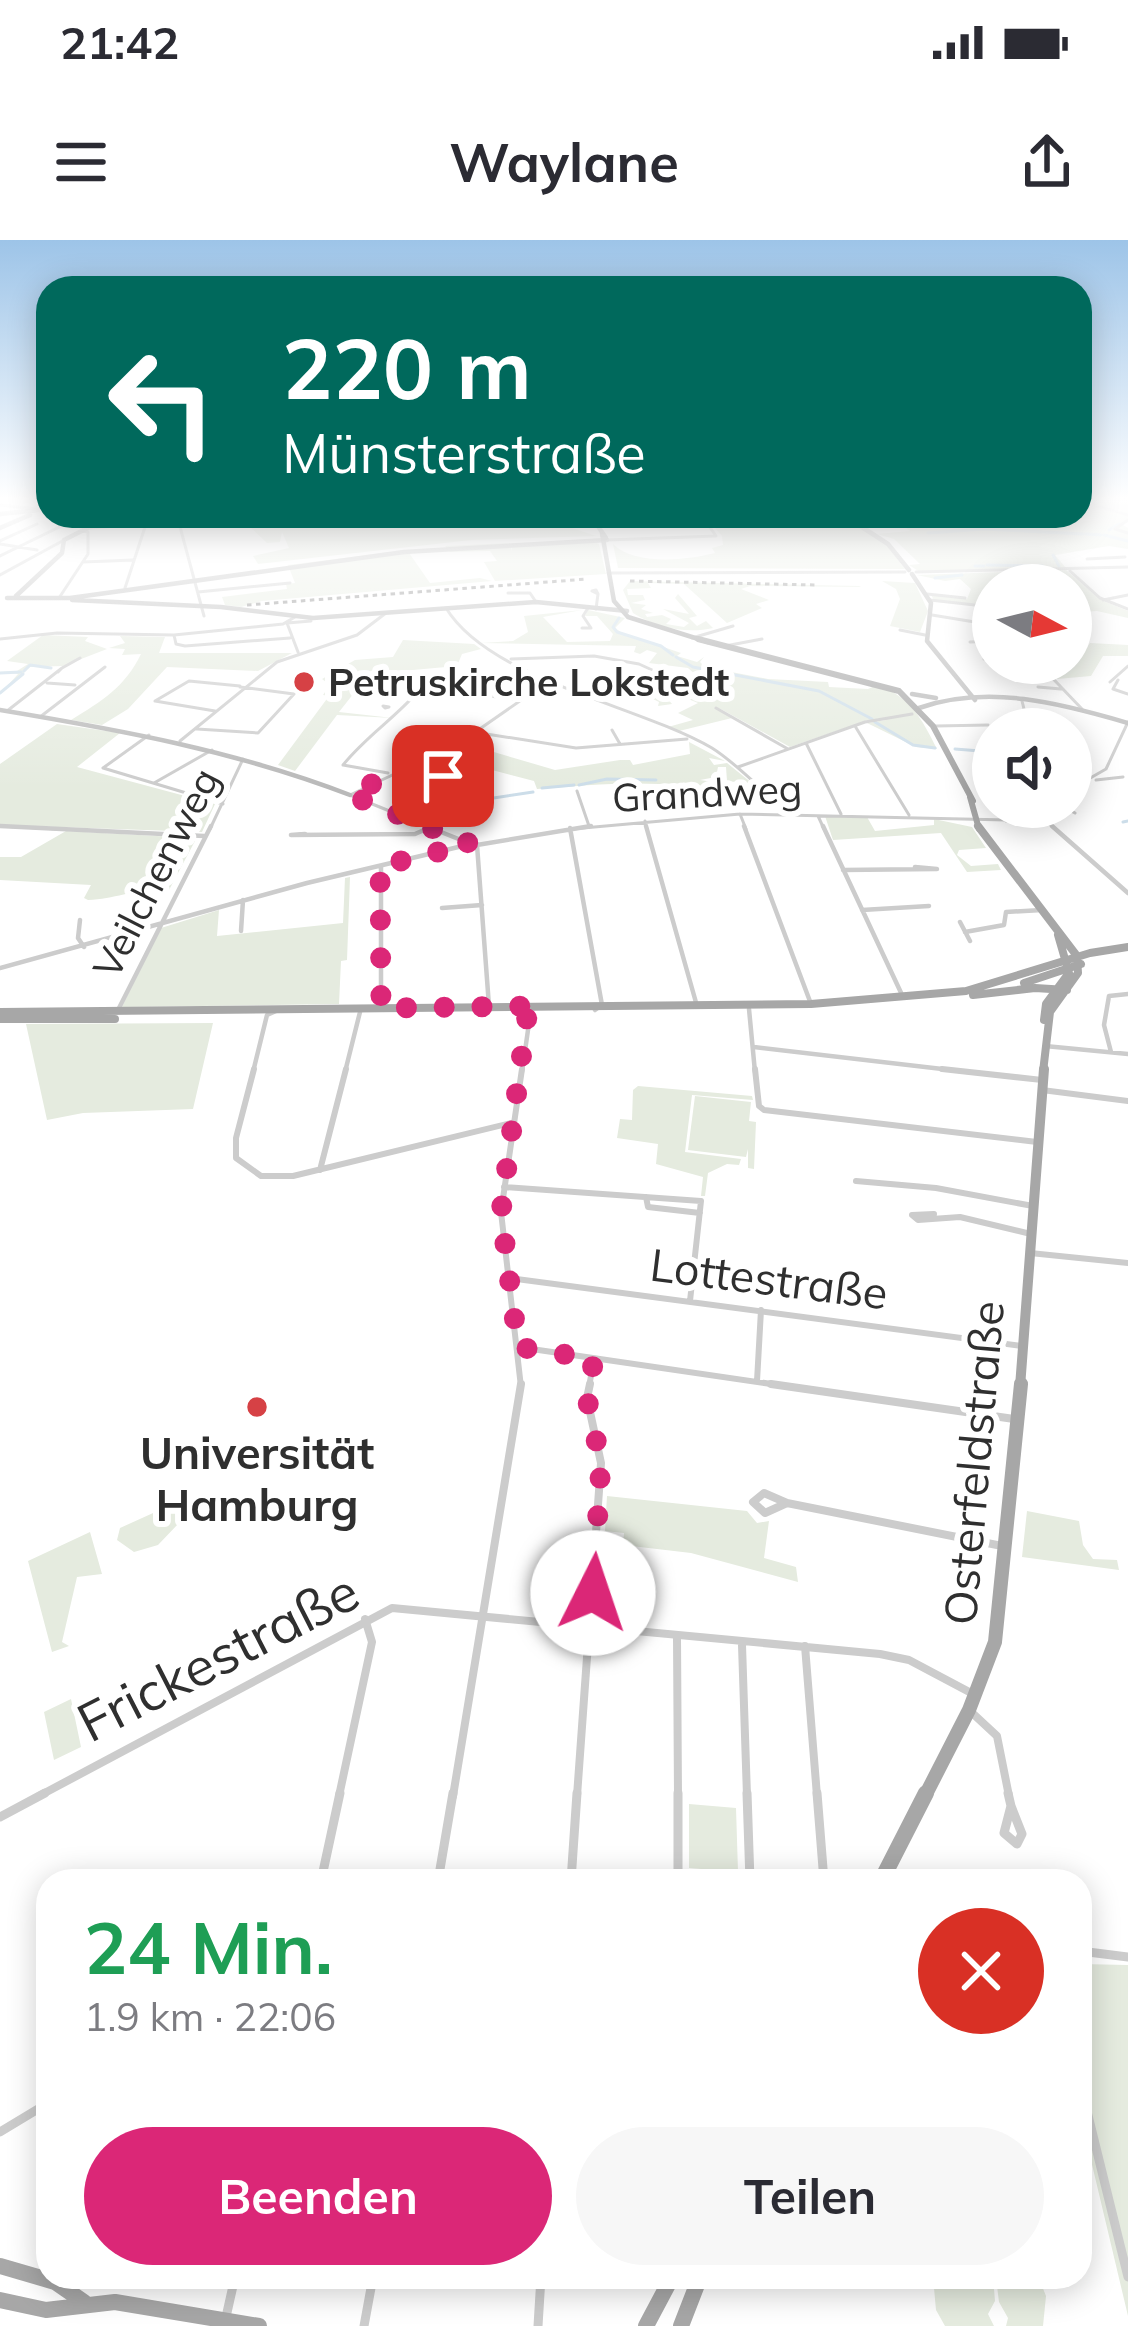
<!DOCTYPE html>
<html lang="de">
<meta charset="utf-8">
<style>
body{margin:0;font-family:Mulish,sans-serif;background:#f7f7f7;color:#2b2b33;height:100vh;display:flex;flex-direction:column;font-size:45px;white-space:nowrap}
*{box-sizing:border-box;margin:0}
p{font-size:39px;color:#7c7c81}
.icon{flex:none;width:66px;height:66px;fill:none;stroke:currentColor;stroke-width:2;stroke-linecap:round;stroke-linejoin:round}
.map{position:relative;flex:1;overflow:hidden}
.side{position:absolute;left:36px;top:1629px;width:1056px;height:420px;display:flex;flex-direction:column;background:#fff;border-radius:36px;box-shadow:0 6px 30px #0003}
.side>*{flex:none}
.top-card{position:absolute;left:36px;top:36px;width:1056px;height:252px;border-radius:36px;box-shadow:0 6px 30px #0003;background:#00695c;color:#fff;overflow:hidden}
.needle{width:78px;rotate:97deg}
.controls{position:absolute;left:972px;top:324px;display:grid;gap:24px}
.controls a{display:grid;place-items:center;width:120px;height:120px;border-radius:50%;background:#fff;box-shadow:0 6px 30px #0003;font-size:60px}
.pin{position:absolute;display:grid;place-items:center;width:102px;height:102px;color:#fff;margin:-51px;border-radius:24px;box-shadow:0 6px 18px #0006}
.me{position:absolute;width:132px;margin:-66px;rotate:4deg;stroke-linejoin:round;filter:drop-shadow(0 0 9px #0008)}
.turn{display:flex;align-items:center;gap:42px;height:252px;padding:0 48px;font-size:54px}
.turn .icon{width:156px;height:156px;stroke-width:2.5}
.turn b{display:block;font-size:84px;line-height:102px}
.round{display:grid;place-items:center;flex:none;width:126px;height:126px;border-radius:63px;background:#f7f7f7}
.headline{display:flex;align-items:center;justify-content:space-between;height:204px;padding:0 48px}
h1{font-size:72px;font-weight:700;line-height:90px;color:#1e9e55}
.cta{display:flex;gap:24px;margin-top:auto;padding:24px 48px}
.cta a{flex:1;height:138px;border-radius:72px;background:#db2777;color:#fff;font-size:48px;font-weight:700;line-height:138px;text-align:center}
.cta a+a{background:#f7f7f7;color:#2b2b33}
.status{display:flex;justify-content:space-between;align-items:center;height:84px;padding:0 60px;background:#fff;direction:ltr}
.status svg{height:33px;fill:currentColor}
header{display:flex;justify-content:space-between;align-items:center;height:156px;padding:0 48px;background:#fff;font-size:54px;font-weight:700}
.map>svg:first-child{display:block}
</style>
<div class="status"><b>21:42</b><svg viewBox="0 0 49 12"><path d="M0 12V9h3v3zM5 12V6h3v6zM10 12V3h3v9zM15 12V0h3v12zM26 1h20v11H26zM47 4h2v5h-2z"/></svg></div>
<header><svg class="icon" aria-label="menu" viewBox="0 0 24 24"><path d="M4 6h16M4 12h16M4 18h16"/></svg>Waylane<svg class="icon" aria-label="share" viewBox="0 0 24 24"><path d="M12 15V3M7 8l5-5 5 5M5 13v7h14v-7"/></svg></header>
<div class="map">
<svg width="1128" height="2086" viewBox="0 0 1128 2086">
<rect width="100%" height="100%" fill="#fff"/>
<!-- green -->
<path fill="#e5ebdf" d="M1080 257H1128V281L1123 285 1128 288V309L1109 306 1055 315 1066 328 920 332 909 325 920 324 894 299 877 294 910 291 892 277 912 280 917 276 936 285 959 284 965 276H1080Z
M294 276 457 278 431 283 436 286 541 279 534 284 571 278 576 285 572 288 596 296 471 300 258 324 253 316 289 308 282 292 280 302 267 303 247 284Z
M705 276H842L885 303 905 329 618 328 613 304C634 325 684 321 715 313L712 308 723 305 722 296Z
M594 302 599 304 606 334 495 341 484 322 497 321 490 311 450 312 445 306 510 303 512 311V303Z
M407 310 430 343 480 338 492 341 262 361 241 367 225 365 222 357 287 349 286 344 295 343 288 325Z
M1066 330 1101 360 1128 371V378L1097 371 1071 373V345H993V366L934 360 931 355 967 359 971 349 960 339 945 341 917 335Z
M630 341 859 346 861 347 750 346 741 349 769 360 756 364 762 368 727 383 684 344 648 343 651 348 627 349 628 355H643L645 360 631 363 646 365 641 369 653 373 645 374 647 377 662 375 671 379 666 384 684 387 689 383 663 369 689 374 675 358 678 354 697 376 689 378 697 386 706 381 713 388C687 394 657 388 633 373L623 350Z
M882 341 915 343 928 371 920 392 890 386 900 359 896 349Z
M582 370 543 377 567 402 610 401 613 394 597 376H585L588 370 625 378 615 388 622 393 681 413 677 416 697 422 704 417 700 422 705 427 768 439 828 442 829 447 868 449 877 445C910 456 922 479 937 509L916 507 867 483 886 480H868L790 507 719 468 732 478 679 491 668 487 693 480 678 473 698 463 676 454 667 458 672 464 658 466 659 462 647 456 666 448 657 443 698 437 688 428 649 423 657 413 647 410 640 414 634 412 636 406 481 403 513 401 528 392 524 376Z
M43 395 88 397 85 401 107 409 63 426 30 427 0 454 18 434 0 432 17 431 28 424 7 421Z
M120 396 165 397 159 413H292L258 431 167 427 128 469 102 485 71 480C102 461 125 447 141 414L122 415 125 409 109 408 125 403Z
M403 400 474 404 481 409 462 414 457 426 369 434 339 472 393 478 337 475 295 531 278 525 329 456 323 455 330 445 322 439 355 420 393 417Z
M1090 403 1128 405V416H1103L1091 436 1057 439 1046 428 1071 423 1073 405 1087 408Z
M57 484 120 493 77 527 215 564 202 592 0 585V524Z
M689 502 725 521 709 518 714 525 727 523 753 544 727 541 726 527H718L716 537 700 540 759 549C723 554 695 545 659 544 619 542 578 546 537 549L534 541 462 522 424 521 463 503 555 530 620 520H630L633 525 690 514Z
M825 576 867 577 875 591 934 585V579L972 587 986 608 959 610 957 615 971 626 998 624 1001 630 967 632 941 593 833 600Z
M66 591 193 598 195 601 169 650C135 648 117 659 88 660L84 658 91 645 0 640V617H21Z
M350 637 347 720 341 721 339 764 122 767 161 688 219 670 217 696 343 683 345 638Z
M213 783 193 869 83 873 47 880 26 784Z
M638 846 752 856 753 860 692 855 685 912 741 919 739 925 727 924 708 933 705 956H701L703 937 656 924 658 904 617 898 620 879 632 880 633 850Z
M695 856 751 862 749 881 756 882 754 929 748 928V909L746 917 688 910Z
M607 1256 747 1271 757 1283 769 1281 764 1318 796 1327 798 1342 691 1313 623 1305 624 1293 605 1291Z
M173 1264 179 1283 158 1305 134 1312 117 1300 120 1288Z
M1027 1271 1079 1281 1083 1305 1093 1319 1117 1320 1119 1330 1022 1317Z
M90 1292 102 1334 77 1337 62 1402 69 1406 52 1412 28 1321Z
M71 1459 81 1507 54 1520 44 1472Z
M689 1564 736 1568 738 1632 689 1628Z
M1080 1724 1128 1725V2076L1080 1874Z
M933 2037H993L995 2061 988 2074 994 2086H945L936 2070Z
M996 2038 1042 2046 1046 2056 1043 2086H1006L1008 2078 999 2062Z"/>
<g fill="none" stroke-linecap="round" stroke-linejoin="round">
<!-- stream -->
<path stroke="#ccdde9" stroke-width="3" d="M1109 290 1119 284
M928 293 984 289 1083 294
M1086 294 1101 295
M1104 295 1128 301
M1053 315 1059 326
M987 325 1043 326
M975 326H984
M935 338 962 335
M619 378 613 387 617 392 661 406 673 415
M676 417 693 427 819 451 872 479
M24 431 30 425 51 428
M0 433 21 432
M0 453 23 434
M875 482 913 505 935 508
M955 509 993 512
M579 545 607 539 656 540
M542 548 574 545
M705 549H733
M487 559 533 552
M1123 582 1128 581"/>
<!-- street-far4 -->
<path stroke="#ccc" stroke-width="3" d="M1080 261 1128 275
M0 265 37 269
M34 268 48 257
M182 276 179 283 204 376
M417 276 437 280 489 276
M89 288 200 280
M1115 289 1128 280
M1115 289 1128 293
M607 300 716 296 702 276
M0 301 37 284
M0 304 37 310
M0 316 82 276
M1087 319 1125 317
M83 322 133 320
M1070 331 1100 358 1128 369
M916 332 1128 327
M608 333 905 332
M0 335 66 299
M125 348 146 284
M596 350 598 354 592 351Z
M198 352 290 343
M508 353H530L536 362
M927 354 965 358
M59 358 88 314V292L83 291
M930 360 993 367
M1103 360 1128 355
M446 368C490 440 638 465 712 508 739 525 764 553 789 574
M596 369 598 354
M932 375 993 385
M582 388H591L583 376 588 368
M900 390 925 395
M174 395 176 404 185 406 290 398
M692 398 733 386
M0 399 57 393 174 395 283 384 295 377
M970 402 993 401
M725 406 762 399
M298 412 287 383 311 381
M511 419 594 416 639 424 674 440 666 436
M984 419 993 418
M1038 423 1082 469
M62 428 80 418
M391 439 419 440 422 447
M1118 440 1113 449 1128 454
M1110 442 1128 426
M47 443 75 445
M422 447 519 460
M1038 447 1061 449
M1022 461 1025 473 1046 489
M383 466 389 467 385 468Z
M716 468 788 509
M7 471 62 428 58 432
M215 471 155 461 189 441 240 446
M40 477 105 427
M855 486 909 575
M936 486 988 485
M420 488 470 493
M197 489 258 493 294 454 240 447
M612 490 620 504
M474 492 576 508 687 499
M180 501 277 422 357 395 386 373
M806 503 841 574
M738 527 865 482 912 474
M103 528 223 564
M103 528 149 495
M401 529 477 541
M388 533 343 525C367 495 397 477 422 447
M1096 540 1123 537
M154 543 212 510
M1071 549 1106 529 1128 482
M765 550 785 545
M577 551 589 586
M350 555 458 504 550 440
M350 555 434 589
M1063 567 1075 573 1065 567
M1035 571 1055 589
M740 574 746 589
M818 576 824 589
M645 581 647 589
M1006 581 1041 567
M0 586 58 589
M210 589 243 519
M427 589 431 587
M572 589 740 574 1007 580"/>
<!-- street-far3 -->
<path stroke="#ccc" stroke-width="4.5" d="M0 586 204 596
M426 586 471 604
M646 586 697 766
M744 586 811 764
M823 586 903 757
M1052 586 1128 653
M570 588 602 765 595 770
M305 594 291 595 415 594 431 587
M381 626V768
M843 630 937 629 915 627
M442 668 482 665
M862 670 929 666
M80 680 78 698 84 707
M960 682 970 701
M241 691 243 660
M965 692 1004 685 1006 672 1042 670
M0 728 307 643 471 604
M489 766 477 605 591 586
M749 769 755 832
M117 772 211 586
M1045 806 1128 814
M754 807 968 832
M1111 812 1104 785 1109 756 1128 754
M253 832 267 775 276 771
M345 832 360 772
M522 832 531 769"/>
<!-- street-far2 -->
<path stroke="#ccc" stroke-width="6" d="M254 829 236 898V918L261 936H293L511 883
M755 829 759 866 764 870 1037 902
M942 829 1042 840
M1042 850 1128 861
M320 930 346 829
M856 941 936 948 1033 966
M504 947 701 961 690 1061
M646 957 648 967 700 973
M934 974 912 975 918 980 960 977 1031 994
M1030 1013 1128 1023
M509 1038 1022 1106
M518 1107 792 1147
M757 1141 761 1070
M521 1147 501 972 522 829
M589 1147 594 1119"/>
<!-- street-far1 -->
<path stroke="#ccc" stroke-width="8" d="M771 1144 1014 1179
M764 1253 787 1263 765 1273 753 1262Z
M787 1263 1002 1306
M677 1397 678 1556
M742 1405 747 1556
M805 1406 817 1556
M969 1470 997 1496 1009 1556
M39 1556 392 1368 880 1414 909 1420 975 1455
M339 1556 372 1402 365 1379
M453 1556 521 1144
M577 1556 601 1223 587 1158 590 1144"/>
<!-- street -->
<path stroke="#ccc" stroke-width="9" d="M678 1553V1641
M747 1553 750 1641
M817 1553 824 1641
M1008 1553 1011 1566
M1011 1566 1022 1594 1017 1604 1004 1593Z
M0 1577 45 1553
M321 1641 340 1553
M438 1641 453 1553
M571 1641 577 1553
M1080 1711 1128 1717
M1080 1843 1128 2037
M0 1892 48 1863
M226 2077 235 2037
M364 2086 373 2037
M538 2086 541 2037"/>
<!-- secondary -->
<path stroke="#b9b9b9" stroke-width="4.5" d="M0 274 48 269
M845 276 888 304 909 330
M0 288 30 275
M912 334 931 363 927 401 975 460
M16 356 62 313 64 300 111 276
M7 358H70L404 312 607 300
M72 360 221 367 313 378 536 362 627 371
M912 454 936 458
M919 468C988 444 1060 463 1128 483
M0 470C120 490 236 511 350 555"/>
<!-- primary-far5 -->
<path stroke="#a7a7a7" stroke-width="4.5" d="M591 276 606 298
M602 293 614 361 628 377 708 402"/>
<!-- primary-far4 -->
<path stroke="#a7a7a7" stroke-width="6" d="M698 399 899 451 933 486 973 561
M970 557 979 589"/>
<!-- primary-far3 -->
<path stroke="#a7a7a7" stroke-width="8" d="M978 586 1077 716 1078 733 1050 772 1043 832
M1024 743 1081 724
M973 755 1035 748 1067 750
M0 772 811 764 966 751 1090 713 1128 707
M0 779H115
M1044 780 1046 764 1069 733 1058 695"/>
<!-- primary-far2 -->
<path stroke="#a7a7a7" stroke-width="10" d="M1020 1147 1044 829"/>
<!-- primary-far1 -->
<path stroke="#a7a7a7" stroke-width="14" d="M925 1556 969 1470 995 1402 1021 1144"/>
<!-- primary -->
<path stroke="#a7a7a7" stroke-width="16" d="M881 1641 926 1553
M0 2026 55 2042 84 2062
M0 2060 46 2070 115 2062 259 2086
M646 2086 672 2037
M681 2086 700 2037"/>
<!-- rail -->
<path stroke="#848484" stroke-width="3" stroke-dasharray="4.5 4.5" stroke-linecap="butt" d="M630 341 816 345
M247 365 587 339"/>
</g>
<!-- sky -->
<linearGradient id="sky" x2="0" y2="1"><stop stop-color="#9dc4e8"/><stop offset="0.47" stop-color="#fff"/><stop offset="1" stop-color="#fff" stop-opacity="0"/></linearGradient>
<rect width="1128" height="549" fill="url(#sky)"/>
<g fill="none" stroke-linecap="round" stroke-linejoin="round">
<!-- route -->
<path stroke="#db2777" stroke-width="21" stroke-dasharray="0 37.8" d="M443 536 401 529 350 555 471 604 380 626 381 768 538 766 528 770 524 797 501 972 518 1107 594 1119 587 1158 601 1223 593 1353"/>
</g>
<!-- markers -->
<g fill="#d64145" stroke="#fff" stroke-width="4.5">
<circle cx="304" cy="442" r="12"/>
<circle cx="257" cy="1167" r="12"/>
</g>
<g text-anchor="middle" stroke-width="12" stroke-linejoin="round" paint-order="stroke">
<!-- far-poi labels -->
<g font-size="39" font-weight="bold" fill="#2f2f2f" stroke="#fff" text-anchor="start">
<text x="328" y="456">Petruskirche Lokstedt</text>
</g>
<!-- far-street labels -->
<g font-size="39" fill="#2f2f2f" stroke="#fff">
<text transform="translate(707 553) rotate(-3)" y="14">Grandweg</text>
<text transform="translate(156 633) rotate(-63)" y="14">Veilchenweg</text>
</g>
<!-- street labels -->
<g font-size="45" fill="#2f2f2f" stroke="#fff">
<text transform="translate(769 1039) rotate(7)" y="16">Lottestraße</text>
<text transform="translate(974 1223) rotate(-85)" y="16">Osterfeldstraße</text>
</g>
<!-- poi labels -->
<g font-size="45" font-weight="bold" fill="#2f2f2f" stroke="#fff">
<text x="257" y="1229">Universität<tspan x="257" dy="52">Hamburg</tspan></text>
</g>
<!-- near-street labels -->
<g font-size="54" fill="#2f2f2f" stroke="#fff">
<text transform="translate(218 1417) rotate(-27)" y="19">Frickestraße</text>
</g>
</g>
</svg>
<div class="controls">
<a><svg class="needle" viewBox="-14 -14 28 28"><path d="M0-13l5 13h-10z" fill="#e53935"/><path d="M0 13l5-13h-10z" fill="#7c7c81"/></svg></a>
<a><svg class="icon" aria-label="sound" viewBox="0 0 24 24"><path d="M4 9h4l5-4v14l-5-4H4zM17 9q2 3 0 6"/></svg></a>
</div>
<div class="pin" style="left:443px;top:536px;background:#d93025"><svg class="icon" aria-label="arrive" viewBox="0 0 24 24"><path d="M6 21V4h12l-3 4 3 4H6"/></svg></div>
<svg class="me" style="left:593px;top:1353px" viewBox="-20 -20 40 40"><circle r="19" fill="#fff"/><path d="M0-13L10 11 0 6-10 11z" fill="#db2777"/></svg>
<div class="top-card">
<div class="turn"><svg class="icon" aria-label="left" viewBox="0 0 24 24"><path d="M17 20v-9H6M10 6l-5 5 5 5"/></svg><div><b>220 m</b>Münsterstraße</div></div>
</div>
<section class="side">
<div class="headline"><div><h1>24 Min.</h1><p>1.9 km · 22:06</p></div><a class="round" style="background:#d93025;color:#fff"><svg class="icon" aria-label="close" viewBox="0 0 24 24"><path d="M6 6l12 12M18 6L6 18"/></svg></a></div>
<div class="cta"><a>Beenden</a><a>Teilen</a></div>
</section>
</div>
